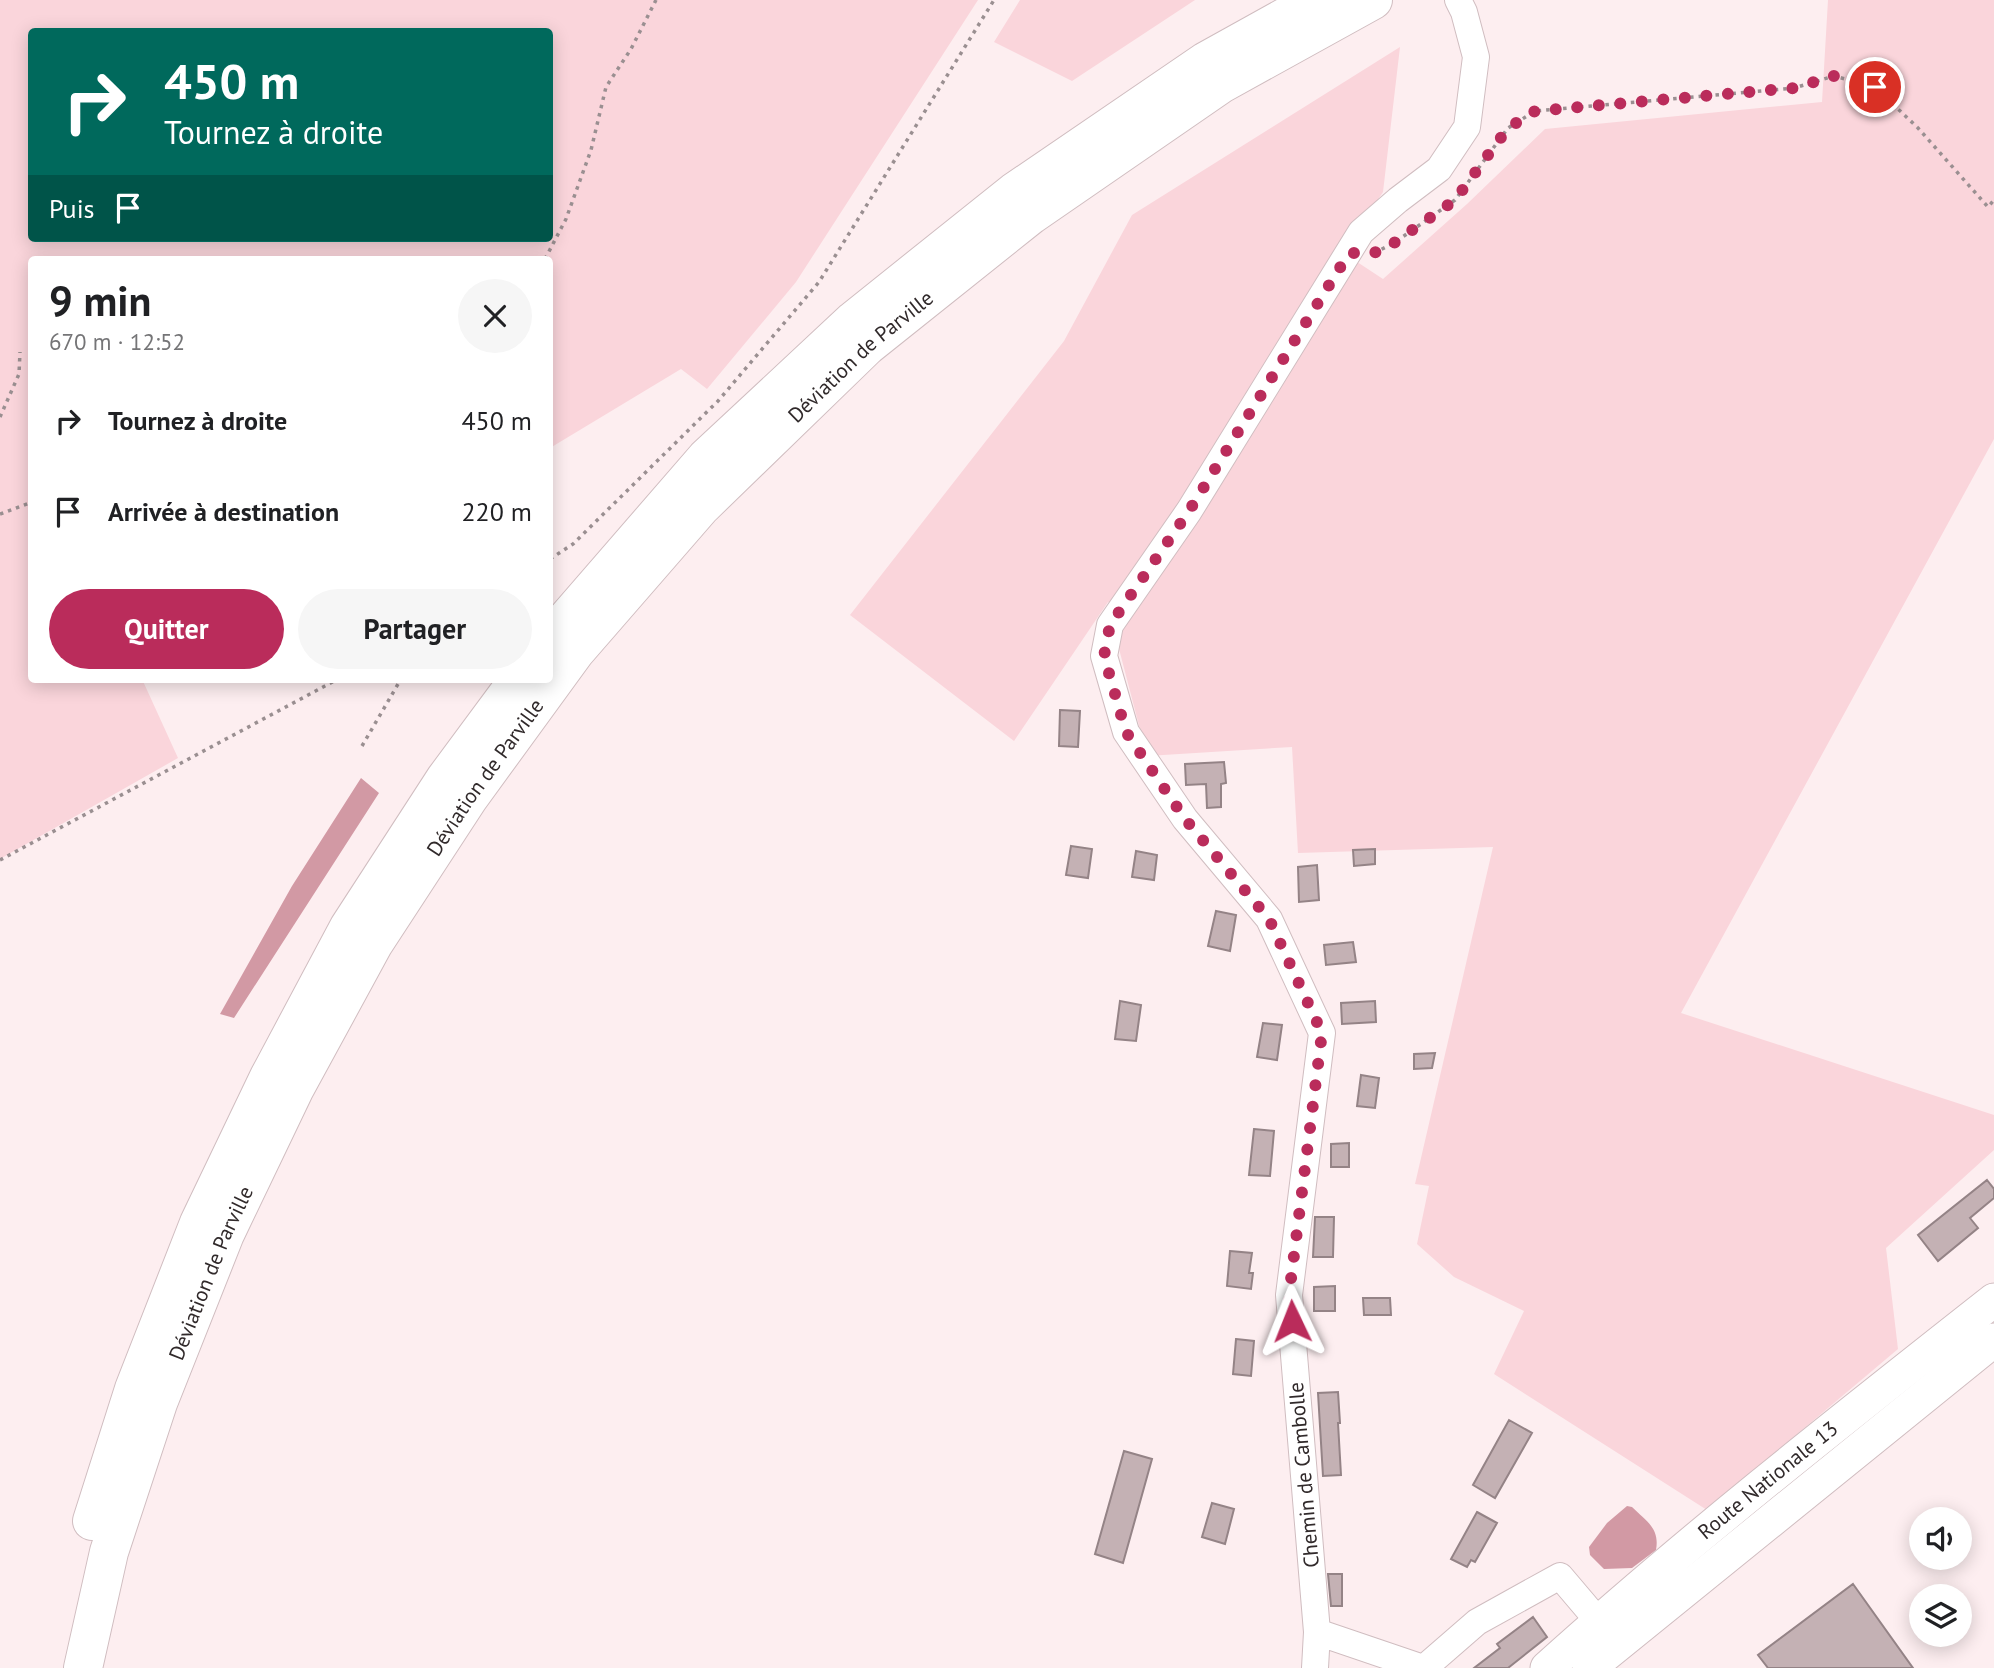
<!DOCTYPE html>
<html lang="fr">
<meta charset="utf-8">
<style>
body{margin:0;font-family:"PT Sans",sans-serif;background:#f6f6f6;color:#202124;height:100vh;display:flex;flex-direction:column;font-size:26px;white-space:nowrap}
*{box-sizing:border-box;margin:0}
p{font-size:23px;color:#757577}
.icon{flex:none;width:38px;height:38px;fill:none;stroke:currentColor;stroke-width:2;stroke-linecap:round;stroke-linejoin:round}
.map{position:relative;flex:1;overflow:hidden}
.drawer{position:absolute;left:28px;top:256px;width:525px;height:427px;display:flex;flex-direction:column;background:#fff;border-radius:7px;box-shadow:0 4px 18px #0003}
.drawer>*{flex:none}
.guide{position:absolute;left:28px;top:28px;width:525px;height:214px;border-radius:7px;box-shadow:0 4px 18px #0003;background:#00695c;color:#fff;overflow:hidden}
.buttons{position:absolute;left:1909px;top:1507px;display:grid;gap:14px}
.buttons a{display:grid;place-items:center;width:63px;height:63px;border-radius:50%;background:#fff;box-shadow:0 4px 18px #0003;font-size:35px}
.pin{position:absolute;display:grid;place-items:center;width:60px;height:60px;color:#fff;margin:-30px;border:4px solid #fff;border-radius:50%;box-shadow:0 2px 7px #0007}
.me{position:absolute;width:77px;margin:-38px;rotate:358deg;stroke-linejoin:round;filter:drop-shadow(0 0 5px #0008)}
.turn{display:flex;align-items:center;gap:24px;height:147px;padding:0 21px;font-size:32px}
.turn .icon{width:91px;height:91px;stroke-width:2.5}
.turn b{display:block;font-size:49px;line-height:60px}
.then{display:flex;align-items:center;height:66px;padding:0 21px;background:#0003;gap:14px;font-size:26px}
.round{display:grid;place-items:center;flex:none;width:74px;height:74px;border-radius:37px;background:#f6f6f6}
.headline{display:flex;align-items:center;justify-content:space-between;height:119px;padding:0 21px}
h1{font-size:42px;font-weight:800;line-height:52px}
.button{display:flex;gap:14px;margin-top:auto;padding:14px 21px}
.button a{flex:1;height:80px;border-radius:42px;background:#ba2c5b;color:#fff;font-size:28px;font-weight:800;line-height:80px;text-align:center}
.button a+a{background:#f6f6f6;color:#202124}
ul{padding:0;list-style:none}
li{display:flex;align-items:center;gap:21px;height:91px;padding:0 21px}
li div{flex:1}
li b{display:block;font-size:26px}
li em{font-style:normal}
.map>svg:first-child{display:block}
</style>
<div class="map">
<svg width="1994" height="1668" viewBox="0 0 1994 1668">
<rect width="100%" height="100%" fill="#fdeef0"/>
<!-- green -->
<path fill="#fad5db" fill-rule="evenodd" d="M0 0H978L796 282 707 389 681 369 550 448V259H32V679H142L178 758 0 859ZM32 32H550V238H32Z
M1020 0H1195L1072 81 994 42Z
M1828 0H1994V439L1681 1013 1994 1115V1150L1886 1248 1898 1349 1707 1510 1494 1374 1524 1311 1454 1277 1417 1244 1429 1186 1415 1184 1493 847 1298 853 1292 747 1147 756 1118 645 1130 610 1108 602 1014 741 850 615 1064 341 1132 215 1400 47 1383 192 1342 252 1383 279 1467 204 1545 129 1822 102Z"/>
<!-- water -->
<path fill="#d299a4" d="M361 778 379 793 234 1018 220 1014 292 886Z
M1627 1506 1632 1507C1646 1521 1660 1528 1656 1550L1632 1568 1604 1569 1590 1555 1589 1547 1607 1523Z"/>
<!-- building -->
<path fill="#c4b1b4" stroke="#948386" stroke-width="2" d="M1060 710 1080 711 1078 747 1059 746Z
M1224 762 1226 783 1221 784V807L1207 808 1206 784 1186 785 1185 764Z
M1071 846 1092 849 1088 878 1066 875Z
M1375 849V864L1354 866 1353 850Z
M1136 851 1157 855 1154 880 1132 877Z
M1317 865 1319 900 1299 902 1298 867Z
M1216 911 1236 915 1230 951 1208 946Z
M1353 942 1356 962 1326 965 1324 945Z
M1120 1001 1141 1005 1136 1041 1115 1039Z
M1375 1001 1376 1022 1342 1024 1341 1003Z
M1263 1023 1282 1025 1277 1060 1257 1057Z
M1435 1053 1432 1068 1414 1069V1054Z
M1361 1075 1379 1078 1375 1108 1357 1106Z
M1254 1129 1274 1131 1270 1176 1249 1175Z
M1349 1143V1167H1331V1144Z
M1987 1180 1994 1189V1198L1970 1218 1978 1228 1938 1261 1918 1235Z
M1315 1217H1334L1333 1257H1313Z
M1230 1251 1252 1253 1249 1273H1253L1251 1289 1227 1286Z
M1335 1286V1311H1314V1287Z
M1363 1298H1390L1391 1315H1364Z
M1236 1339 1254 1341 1251 1376 1233 1374Z
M1338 1392 1340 1423H1338L1341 1475 1323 1476 1318 1393Z
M1509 1420 1532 1433 1495 1498 1473 1485Z
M1124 1451 1152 1459 1123 1563 1095 1554Z
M1212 1503 1234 1509 1225 1544 1202 1537Z
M1477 1512 1497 1523 1475 1562 1471 1560 1467 1567 1451 1559Z
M1328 1574H1342V1606H1331Z
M1853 1584 1913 1668H1768L1758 1655Z
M1533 1617 1547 1637 1508 1668H1474L1500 1648 1497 1644Z"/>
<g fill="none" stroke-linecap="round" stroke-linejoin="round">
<!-- minor casing -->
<g stroke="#d0bdc0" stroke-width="28">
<path id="minor" d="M1317 1632 1423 1668
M1315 1668 1317 1632 1289 1295 1322 1033 1269 919 1185 819 1126 732 1104 656 1110 625 1189 511 1361 232 1398 200 1439 169 1467 127 1476 57 1464 12 1458 0
M1424 1668 1477 1622 1560 1576 1599 1622"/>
</g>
<!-- major casing -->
<g stroke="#d0bdc0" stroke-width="35">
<g id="major">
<path id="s1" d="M1547 1668C1690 1539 1843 1419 1994 1300"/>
<path d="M1589 1668 1994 1340"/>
</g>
</g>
<!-- highway casing -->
<g stroke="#d0bdc0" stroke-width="40">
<g id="highway">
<path d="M550 638 706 458 854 320 1014 192 1206 61 1316 0"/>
<path d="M92 1521 134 1389 199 1223 269 1077 349 927 445 779 519 679"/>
<path id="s2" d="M83 1668 109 1552 158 1403 225 1234 294 1090 374 943 468 799 575 652 701 507 867 346 1031 215 1221 84 1373 0"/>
</g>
</g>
<!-- path -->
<path stroke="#9a8f91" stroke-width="3.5" stroke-dasharray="3.5 5" stroke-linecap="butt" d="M1374 253 1394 243 1455 200 1508 128 1535 111 1794 88 1834 76 1875 87 1918 128 1988 207 1994 200
M545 259 566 219 591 150 606 87 631 49 656 0
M0 417 19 374 20 352
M0 514 32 502
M550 559 573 544 718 401 819 282 994 0
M362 746 401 679
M0 860 338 679"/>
<!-- minor -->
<use href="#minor" stroke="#fff" stroke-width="26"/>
<!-- major -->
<use href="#major" stroke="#fff" stroke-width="33"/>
<!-- highway -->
<use href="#highway" stroke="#fff" stroke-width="38"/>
</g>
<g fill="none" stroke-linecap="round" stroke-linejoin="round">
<!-- route -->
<path stroke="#ba2c5b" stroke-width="12" stroke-dasharray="0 21.6" d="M1292 1321 1289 1295 1322 1033 1269 919 1185 819 1126 732 1104 656 1110 625 1189 511 1349 253H1374L1394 243 1455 200 1508 128 1535 111 1794 88 1834 76 1875 87"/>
</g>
<g text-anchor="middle" stroke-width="6" stroke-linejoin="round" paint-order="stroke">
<!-- street labels -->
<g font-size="21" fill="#312a2b" stroke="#fff">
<text dy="7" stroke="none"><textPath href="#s2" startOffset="1550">Déviation de Parville</textPath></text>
<text dy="7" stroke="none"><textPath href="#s2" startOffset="984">Déviation de Parville</textPath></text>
<text dy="7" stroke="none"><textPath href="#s2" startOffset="416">Déviation de Parville</textPath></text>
<text transform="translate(1304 1475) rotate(-95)" y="7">Chemin de Cambolle</text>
<text dy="7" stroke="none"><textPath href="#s1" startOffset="290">Route Nationale 13</textPath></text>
</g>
</g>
</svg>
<div class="buttons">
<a><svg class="icon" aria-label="sound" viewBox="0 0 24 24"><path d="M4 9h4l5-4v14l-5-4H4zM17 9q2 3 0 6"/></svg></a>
<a><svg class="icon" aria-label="layers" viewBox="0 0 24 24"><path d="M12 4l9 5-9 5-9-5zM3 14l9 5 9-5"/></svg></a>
</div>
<div class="pin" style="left:1875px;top:87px;background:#d93025"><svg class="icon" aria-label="arrive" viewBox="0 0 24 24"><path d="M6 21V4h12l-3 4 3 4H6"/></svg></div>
<svg class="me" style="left:1292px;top:1321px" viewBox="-20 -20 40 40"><path d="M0-17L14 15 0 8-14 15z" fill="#ba2c5b" stroke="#fff" stroke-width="4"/></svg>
<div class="guide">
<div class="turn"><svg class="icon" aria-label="right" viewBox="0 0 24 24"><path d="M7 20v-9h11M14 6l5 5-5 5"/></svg><div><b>450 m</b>Tournez à droite</div></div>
<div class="then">Puis<svg class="icon" aria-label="arrive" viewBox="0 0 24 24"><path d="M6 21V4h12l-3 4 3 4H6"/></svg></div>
</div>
<section class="drawer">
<div class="headline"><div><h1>9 min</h1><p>670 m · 12:52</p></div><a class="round"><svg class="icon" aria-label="close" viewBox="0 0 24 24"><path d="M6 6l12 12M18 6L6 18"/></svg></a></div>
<ul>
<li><svg class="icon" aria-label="right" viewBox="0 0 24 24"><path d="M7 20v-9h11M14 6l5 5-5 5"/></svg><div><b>Tournez à droite</b></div><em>450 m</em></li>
<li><svg class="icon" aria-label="arrive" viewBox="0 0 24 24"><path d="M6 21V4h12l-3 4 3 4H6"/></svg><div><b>Arrivée à destination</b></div><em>220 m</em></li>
</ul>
<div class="button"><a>Quitter</a><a>Partager</a></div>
</section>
</div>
